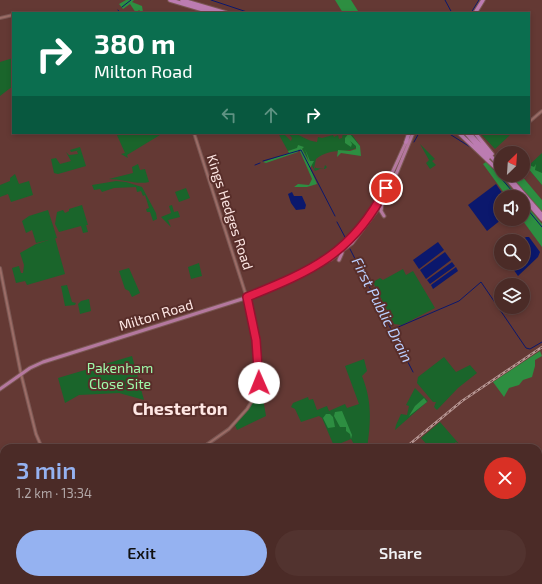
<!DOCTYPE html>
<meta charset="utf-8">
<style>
body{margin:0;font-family:"Exo 2",sans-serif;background:#52332f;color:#f1f3f6;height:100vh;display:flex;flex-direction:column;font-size:15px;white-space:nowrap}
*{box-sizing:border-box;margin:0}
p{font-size:13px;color:#b2a7a7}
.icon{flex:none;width:22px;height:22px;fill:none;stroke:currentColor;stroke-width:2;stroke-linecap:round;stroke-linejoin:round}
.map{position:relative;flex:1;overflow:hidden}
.panel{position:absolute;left:0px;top:444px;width:542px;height:140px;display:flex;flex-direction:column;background:#4b2b27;border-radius:12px 12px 0 0;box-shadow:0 2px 6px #0003,0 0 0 1px #624744}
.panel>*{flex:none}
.guide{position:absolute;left:12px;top:12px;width:518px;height:122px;border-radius:0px;box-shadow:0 2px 6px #0003,0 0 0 1px #624744;background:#0b6e4f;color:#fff;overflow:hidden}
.needle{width:26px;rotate:25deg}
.fabs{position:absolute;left:494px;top:146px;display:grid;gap:8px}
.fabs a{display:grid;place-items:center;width:36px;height:36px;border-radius:50%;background:#4b2b27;box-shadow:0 2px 6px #0003,0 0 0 1px #624744;font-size:20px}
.pin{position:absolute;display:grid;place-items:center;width:34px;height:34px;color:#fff;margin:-17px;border:2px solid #fff;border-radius:50%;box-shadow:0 1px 4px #0007}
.me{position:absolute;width:44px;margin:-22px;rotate:359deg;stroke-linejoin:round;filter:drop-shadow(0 0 3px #0008)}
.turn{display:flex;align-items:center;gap:14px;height:84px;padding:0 16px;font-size:18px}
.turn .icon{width:52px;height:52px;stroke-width:2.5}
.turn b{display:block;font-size:28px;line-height:34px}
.lanes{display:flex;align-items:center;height:38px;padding:0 16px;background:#0003;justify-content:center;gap:20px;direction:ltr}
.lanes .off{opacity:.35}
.round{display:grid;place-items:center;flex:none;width:42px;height:42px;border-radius:21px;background:#52332f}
.head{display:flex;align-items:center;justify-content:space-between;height:68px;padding:0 16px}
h1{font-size:24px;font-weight:600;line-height:30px;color:#95b2f1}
.primary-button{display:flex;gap:8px;margin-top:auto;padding:8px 16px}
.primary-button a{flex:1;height:46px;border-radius:24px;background:#95b2f1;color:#111;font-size:16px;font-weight:600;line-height:46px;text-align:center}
.primary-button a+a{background:#52332f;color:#f1f3f6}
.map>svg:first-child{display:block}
</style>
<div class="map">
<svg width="542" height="584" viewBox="0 0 542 584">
<rect width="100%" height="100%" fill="#643934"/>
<!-- green -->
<path fill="#1a652b" d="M13 58V86L0 96V62Z
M116 133H159L160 135 127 155 128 158 121 154 125 153Z
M278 133H283L291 141 292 138 288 133C301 133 303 140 317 142L318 137 322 138 333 135 334 137 338 135 339 139 342 138 343 133H351L360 146C346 155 333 146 316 159L314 168 315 169V167L316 168 324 169 325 165 327 167 325 169H320L315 171 302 149 289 153Z
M480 133 510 135 495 149Z
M420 144 435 159 432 161 436 165 430 169 426 163 429 160Z
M80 147 86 166 58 174 54 173 51 159 56 158 60 164 71 161 66 152 69 155 78 154 77 151 80 150 71 152 70 150Z
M542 153V185L527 167Z
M138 164 140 170 145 169 149 182C137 185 122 179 109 179L133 173 132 167Z
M15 174 19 184 29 181 33 195 11 202 8 194 0 197V185L10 181V178Z
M116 181 126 182 142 187 156 213 157 219 153 221 150 212H147L146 209 149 208 145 195 143 196 141 191 137 192 136 187 114 188 102 192 100 189 94 190 92 185Z
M186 188 190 198 179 202 175 192Z
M82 205 88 225H86L88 232 83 233 81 226 59 232 55 224 57 212 63 210 65 213 69 211V209Z
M172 205 174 212 178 211 180 217 168 220 171 227 161 217 171 213 169 206Z
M48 210 57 238 36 243 32 230 26 233 22 221 29 216Z
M55 238 65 274 27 285 25 281 16 283 12 268 19 266 21 273H23L24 265 20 253 36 244Z
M199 263 202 276 191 279 188 267Z
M129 268 140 293 132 297 129 291 125 289 119 271Z
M403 269 406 275 413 271 435 308 402 325 394 324 373 282 380 278 383 280Z
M67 285 72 302 76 303 75 305 65 306 61 286Z
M89 299 91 311 80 314 78 304 81 301Z
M132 356 144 400 119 393 79 395 65 403 58 378Z
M444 357 456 372 470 365 477 373 458 388 437 410 434 407 436 402H433L417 383 418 377Z
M364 359 367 371 362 376C372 401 371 421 367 448H356L351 439 334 446 322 418 319 416 301 422 295 409 291 407 293 403 308 397 309 400 313 399 317 410 327 406 329 411 345 404 347 408 359 404 345 366Z
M415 388 428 401 395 430 396 425 401 414 407 415 409 406 406 405Z
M259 391 262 393 266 416 237 430 235 425Z
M440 422 460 445 456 442 448 448H430L421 438Z
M542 453V490L538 493V454Z
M0 499 4 500V534H0Z
M541 508 542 509V547L538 543V515Z
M23 580H84L78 584H21L19 581Z
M104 580H270L266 584H106Z
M276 580H481L477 584H272Z"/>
<!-- forest -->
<path fill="#2d8e41" d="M126 0H134L132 2 142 6 143 12 142 13 139 10 136 13 130 4 123 9 119 4Z
M335 0H351L358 11 343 13Z
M349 133 360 146 361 156 341 153 337 157 338 150 350 151 356 149V146L350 141 352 144 351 147 345 143V138Z
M298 145 304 147 302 149 309 162 305 149 310 161H314L310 168 317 184 307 187H294L298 184 309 185 312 179 299 149 298 152 266 163 263 162 289 153 288 151 297 148Z
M486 162 488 163 519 197H507L483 164Z
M536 164 535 170 542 173V185L527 167 529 165 534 167Z
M510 175 516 179 521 175 542 200V213Z
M523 201 542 224V247L523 221 518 219H523Z
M540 351 542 356 535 360V366L532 377 523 380 519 385 509 388 504 397 493 382Z
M424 398 427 402 409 416 415 406Z
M342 411 352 435 351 439 350 434 346 431V427H340L334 416 335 412Z
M326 414H330L333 417 335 427 328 428 323 418Z"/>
<!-- water -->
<path fill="#0b186d" d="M496 184 505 197H501V219H502L487 231 468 205Z
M292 192 294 196H302L306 205 305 209 296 210 291 203 288 194Z
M526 237H529L540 252 538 257 518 276 509 263H523V241H521Z
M438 242 444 250 419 269 413 260Z
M445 252 451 260 426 279 420 270Z
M452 262 455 266 430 284 427 280Z
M456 267 458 271 433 289 431 285Z"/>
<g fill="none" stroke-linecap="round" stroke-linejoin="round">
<!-- stream -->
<path stroke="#0b186d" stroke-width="1" d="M211 0 250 13
M445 0 452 13
M122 7 131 0
M118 10 120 13
M471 13 479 0
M448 133 475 150
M414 142 419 133
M263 161 301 150 335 216
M255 165 260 163
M490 165 517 197
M382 191 387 179
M523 204 542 227
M337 222 346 239
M361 223 367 215
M350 249 413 372
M396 328 459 301 481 282 526 348 530 349 542 342
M62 580 64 584
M277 580 282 584
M372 580 431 584
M456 580 458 584
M333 584 342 580
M475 584 481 580"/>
<!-- tertiary casing -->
<g stroke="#7a5753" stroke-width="4">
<path id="tertiary" d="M0 18 13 15
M529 122 542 111
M194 133 245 292 257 340 260 374 259 389 247 409 229 429 202 448
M0 268 21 374 36 434 42 448
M0 474 4 476"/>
</g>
<!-- primary casing -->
<g stroke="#7a5753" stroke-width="5">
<path id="primary" d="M382 204 381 211 384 216
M326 259C370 228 386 187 407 140
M339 260 342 253
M0 389 30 368 43 362 242 299 331 259 352 243 377 210 397 172 413 133"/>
</g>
<!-- trunk casing -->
<g stroke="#7a5753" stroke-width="5.5">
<path id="trunk" d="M170 0 214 13
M182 0 226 13
M475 13 483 0
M459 133 501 173
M466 133 488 158
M469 133 501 167
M475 133 492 154
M406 142 409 133
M504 175 523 197
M507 175 542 215
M523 197 542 219"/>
</g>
<!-- tertiary -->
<use href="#tertiary" stroke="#9b6c66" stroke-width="2"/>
<!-- primary -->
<use href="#primary" stroke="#b4789e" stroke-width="3"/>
<!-- trunk -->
<use href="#trunk" stroke="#bc7cb1" stroke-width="3.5"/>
<!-- rail casing -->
<g stroke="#b69592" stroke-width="2.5">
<path id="rail" d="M405 448 462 401 542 347
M268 584 273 580"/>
</g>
<!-- rail -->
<use href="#rail" stroke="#582e2a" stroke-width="1" stroke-dasharray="3" stroke-linecap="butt"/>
</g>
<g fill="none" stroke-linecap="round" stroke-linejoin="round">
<!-- route casing -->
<g stroke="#92132f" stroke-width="10">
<path id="route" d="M259 383 256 340 247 297C312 271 353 253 386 188"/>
</g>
<!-- route -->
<use href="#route" stroke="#e11d48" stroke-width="7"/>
</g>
<g text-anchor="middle" stroke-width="4" stroke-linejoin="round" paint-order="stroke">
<!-- street labels -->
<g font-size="14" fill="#fee7e4" stroke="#582e2a">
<text transform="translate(230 212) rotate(72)" y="5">Kings Hedges Road</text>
<text transform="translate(156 315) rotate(-17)" y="5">Milton Road</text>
</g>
<!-- park labels -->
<g font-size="14" fill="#9ffaaa" stroke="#582e2a">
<text x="120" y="373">Pakenham<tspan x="120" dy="16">Close Site</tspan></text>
</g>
<!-- water labels -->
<g font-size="15" font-style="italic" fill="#bbcfff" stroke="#582e2a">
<text transform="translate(382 310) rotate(63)" y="5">First Public Drain</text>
</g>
<!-- district labels -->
<g font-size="18" font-weight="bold" fill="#fee7e4" stroke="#582e2a">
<text x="180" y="415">Chesterton</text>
</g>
</g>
</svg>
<div class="fabs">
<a><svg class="needle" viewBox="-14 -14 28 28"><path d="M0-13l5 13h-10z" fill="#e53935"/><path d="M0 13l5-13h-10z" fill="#b2a7a7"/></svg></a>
<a><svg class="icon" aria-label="sound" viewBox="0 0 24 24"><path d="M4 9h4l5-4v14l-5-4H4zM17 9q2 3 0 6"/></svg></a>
<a><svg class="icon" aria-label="search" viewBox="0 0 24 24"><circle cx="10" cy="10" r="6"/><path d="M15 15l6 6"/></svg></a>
<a><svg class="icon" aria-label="layers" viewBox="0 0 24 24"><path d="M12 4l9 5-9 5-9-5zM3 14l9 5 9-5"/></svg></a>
</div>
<div class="pin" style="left:386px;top:188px;background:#d93025"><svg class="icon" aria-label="arrive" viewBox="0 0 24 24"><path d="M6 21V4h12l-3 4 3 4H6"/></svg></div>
<svg class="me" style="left:259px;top:383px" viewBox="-20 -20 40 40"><circle r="19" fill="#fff"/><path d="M0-13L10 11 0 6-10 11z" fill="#e11d48"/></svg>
<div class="guide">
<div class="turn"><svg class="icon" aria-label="right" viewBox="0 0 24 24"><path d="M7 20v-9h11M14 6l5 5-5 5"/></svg><div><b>380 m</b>Milton Road</div></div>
<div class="lanes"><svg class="icon off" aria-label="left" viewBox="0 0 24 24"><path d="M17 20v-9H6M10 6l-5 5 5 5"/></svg><svg class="icon off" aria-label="ahead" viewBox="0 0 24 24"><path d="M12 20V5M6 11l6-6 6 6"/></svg><svg class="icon" aria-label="right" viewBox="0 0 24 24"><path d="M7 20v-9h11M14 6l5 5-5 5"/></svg></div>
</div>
<section class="panel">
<div class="head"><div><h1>3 min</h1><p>1.2 km · 13:34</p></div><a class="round" style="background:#d93025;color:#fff"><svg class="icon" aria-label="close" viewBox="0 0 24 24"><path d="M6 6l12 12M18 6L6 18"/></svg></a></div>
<div class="primary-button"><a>Exit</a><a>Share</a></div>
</section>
</div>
